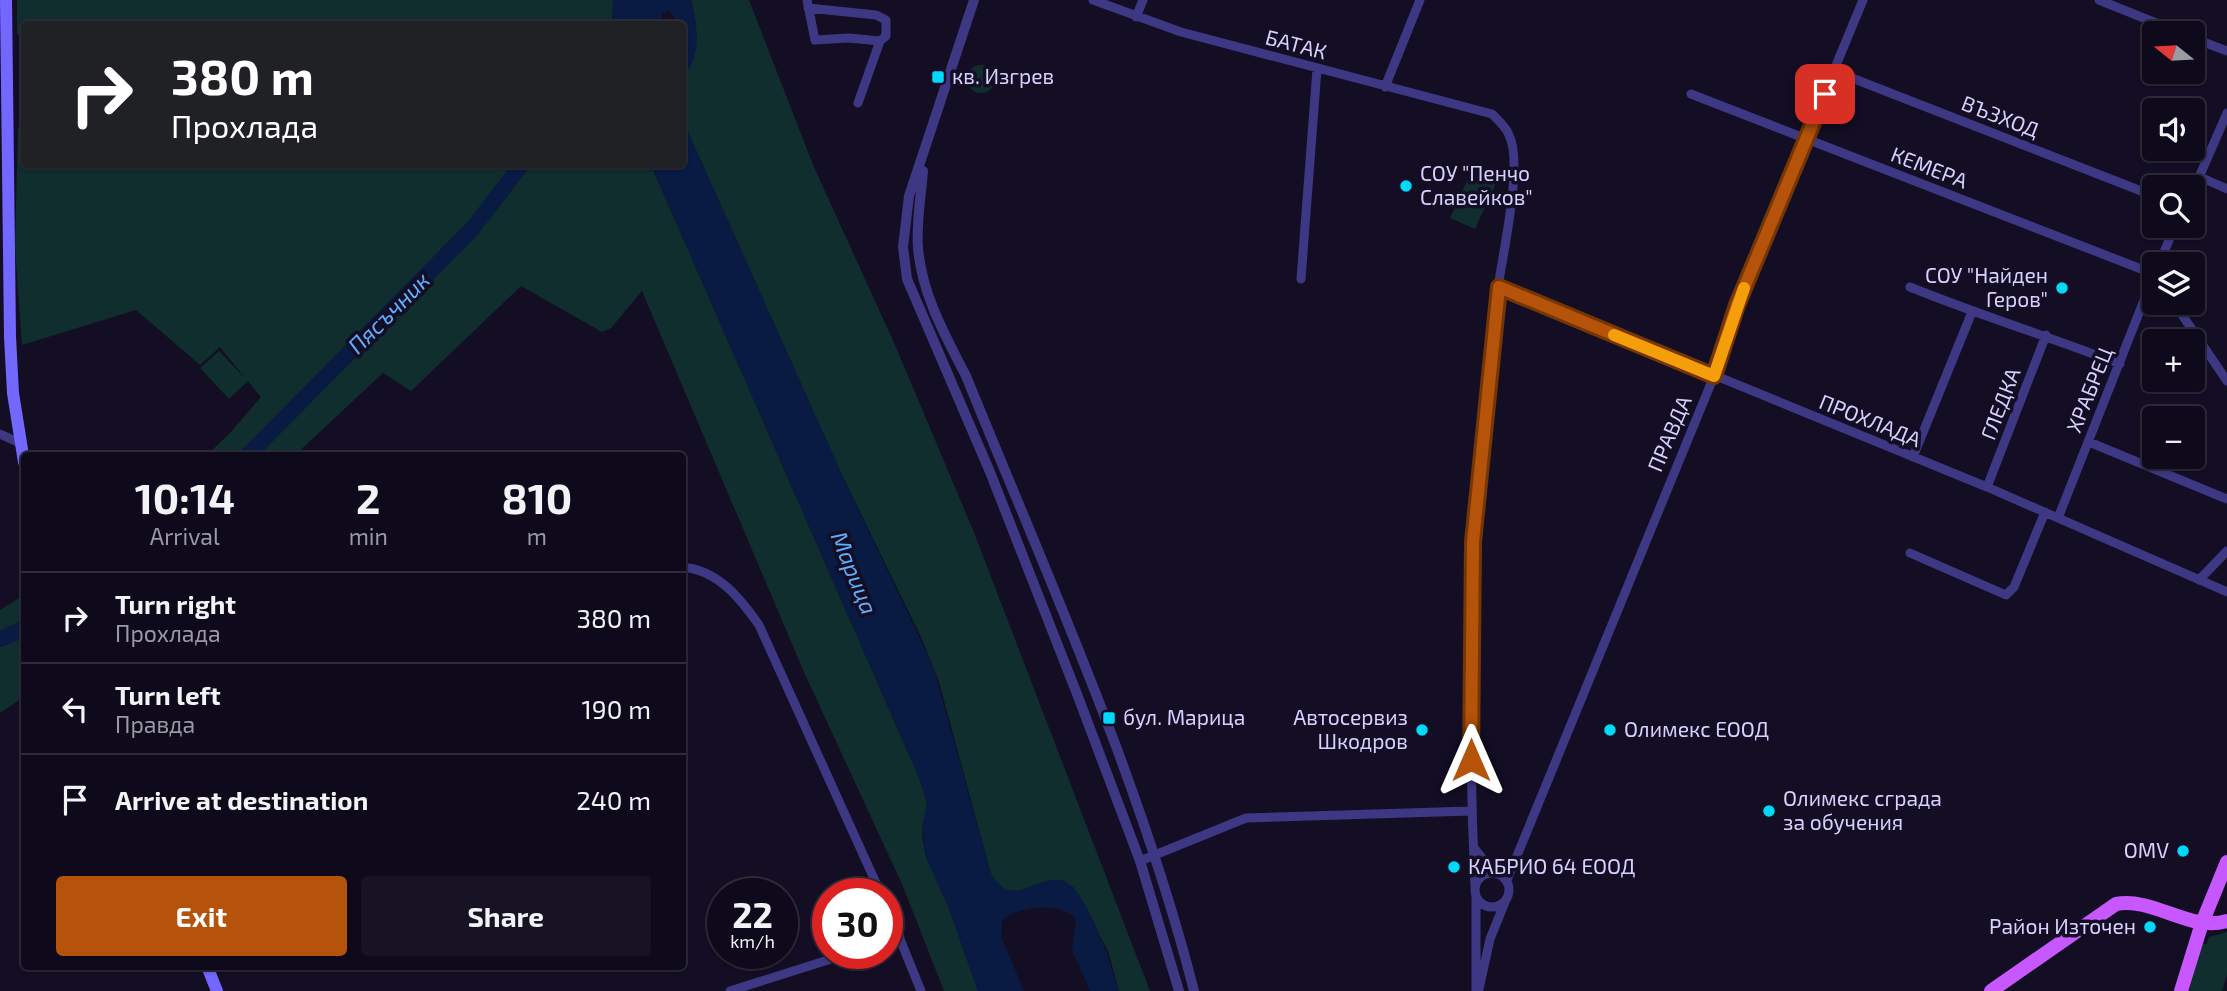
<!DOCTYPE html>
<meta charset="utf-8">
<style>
body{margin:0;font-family:"Exo 2",sans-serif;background:#171324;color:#f1f3f6;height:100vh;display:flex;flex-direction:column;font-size:26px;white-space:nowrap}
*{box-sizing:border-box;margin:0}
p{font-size:23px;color:#9b9aa3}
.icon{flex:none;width:38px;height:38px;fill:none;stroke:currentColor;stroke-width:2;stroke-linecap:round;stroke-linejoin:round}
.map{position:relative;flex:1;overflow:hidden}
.details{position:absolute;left:21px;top:452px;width:665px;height:518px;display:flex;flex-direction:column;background:#0e0a1b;border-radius:7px;box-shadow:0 2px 5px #0004,0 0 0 2px #2e2b3a}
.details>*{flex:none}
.guide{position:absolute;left:21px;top:21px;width:665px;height:147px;border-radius:7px;box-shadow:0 2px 5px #0004,0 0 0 2px #2e2b3a;background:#202124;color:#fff;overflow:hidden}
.needle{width:46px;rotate:288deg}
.buttons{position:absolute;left:2142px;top:21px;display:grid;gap:14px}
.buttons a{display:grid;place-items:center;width:63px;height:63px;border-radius:7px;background:#0e0a1b;box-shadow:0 2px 5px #0004,0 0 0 2px #2e2b3a;font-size:35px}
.speed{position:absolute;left:707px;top:878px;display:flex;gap:14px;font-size:35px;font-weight:700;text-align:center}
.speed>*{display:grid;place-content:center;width:91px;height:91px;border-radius:50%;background:#0e0a1b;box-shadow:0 2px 5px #0004,0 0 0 2px #2e2b3a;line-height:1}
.speed small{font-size:18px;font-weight:400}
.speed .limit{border:10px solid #d22;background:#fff;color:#111}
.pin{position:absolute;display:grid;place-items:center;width:60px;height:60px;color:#fff;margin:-30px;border-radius:14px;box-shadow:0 4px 10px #0006}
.me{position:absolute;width:77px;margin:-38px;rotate:0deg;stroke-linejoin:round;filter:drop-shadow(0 0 5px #0008)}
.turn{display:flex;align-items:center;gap:24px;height:147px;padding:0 35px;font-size:32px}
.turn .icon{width:91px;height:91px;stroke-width:2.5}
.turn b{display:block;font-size:49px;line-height:60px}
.eta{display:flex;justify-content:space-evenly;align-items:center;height:119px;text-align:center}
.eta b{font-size:42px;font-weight:700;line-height:49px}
.action{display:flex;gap:14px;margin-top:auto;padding:14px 35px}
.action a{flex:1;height:80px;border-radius:7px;background:#b45309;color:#fff;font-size:28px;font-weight:700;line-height:80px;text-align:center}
.action a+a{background:#171324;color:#f1f3f6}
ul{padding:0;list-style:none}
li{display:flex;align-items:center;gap:21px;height:91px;padding:0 35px;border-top:2px solid #2e2b3a}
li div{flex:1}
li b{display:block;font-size:26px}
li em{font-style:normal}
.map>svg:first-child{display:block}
</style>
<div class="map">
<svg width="2227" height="991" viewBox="0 0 2227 991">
<rect width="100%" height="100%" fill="#130e24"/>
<!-- green -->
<path fill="#112e2e" d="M17 0H613L612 24H24V35L17 34Z
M691 0H749L813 165 895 345 973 530 1150 991H1119L1108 951 1073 887C1068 886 1062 882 1057 882 1030 878 1012 909 991 874L939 682 921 637 842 475 683 121 682 75C702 58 697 23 691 0Z
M967 79a14 14 0 1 1 28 0a14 14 0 1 1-28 0Z
M18 127 24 129V164L651 165 920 780 927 803 922 836 926 857 949 908 978 991H944L902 884 804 672 642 291 611 328 602 332 521 286 411 391 383 373 295 455H207L230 433 261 397 248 381 229 399 200 368 219 351 245 378 220 347 200 365 136 310 22 345 15 248Z
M1472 170 1497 181 1475 229 1450 218Z
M24 595V697L0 713V610Z
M2227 932V975L2222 991H2189L2202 944H2207L2209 937Z"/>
<!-- water -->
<path fill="#091b42" d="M613 0H691C697 23 703 58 683 75L682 24H677L669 10 663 13 661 24H612Z
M683 121 842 475 933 666 991 874C1015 913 1037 871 1064 881 1087 890 1113 968 1119 991H1090L1072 950 1076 919C1061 902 1017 905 1002 921L1001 936 1024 991H978L949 909 926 857 922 827 927 803 920 780 651 165 682 164Z"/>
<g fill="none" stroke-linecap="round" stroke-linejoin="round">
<!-- river -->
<path stroke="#091b42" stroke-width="16" d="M248 455 473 228 522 164
M0 639 24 629"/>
<!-- minor -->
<path stroke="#3e3884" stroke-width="9" d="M807 0 815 40 849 38 880 41 886 36V20L876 15 808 8
M1093 0 1181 32 1492 114C1498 120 1506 127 1509 135 1523 162 1504 248 1499 281 1473 482 1465 683 1475 885
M2099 0 2181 33
M1136 17 1143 0
M2193 38 2227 51
M1834 71 2154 196
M1385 87 1420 0
M1691 94 2154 274
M858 103 880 41
M2200 177 2227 189
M2193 191 2227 113
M2159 264 2175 226
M1301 279 1317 69
M1499 287 1987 487 2227 592
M1910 287C1979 315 2050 337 2120 364
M2174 303 2227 381
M0 434 22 444
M2089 442 2227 499
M1913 457 1972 312
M1987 487 2046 335
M2058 518 2154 275
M1910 553 2006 595 2014 587 2045 512
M682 567C718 570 740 598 759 625L881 894
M2199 580 2227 551
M1475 849 1493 872
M1140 861 1246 818 1471 811
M1475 890a17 17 0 1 1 34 0a17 17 0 1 1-34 0Z
M1507 880 1714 376 1737 305 1863 0
M1476 897V991
M887 907 921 991
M887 941 900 937
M1479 989 1490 939 1505 902
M730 991 847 954"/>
<!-- tertiary -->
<path stroke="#3e3884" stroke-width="10" d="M974 0 909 196 903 247 907 279 990 472 1077 694 1140 861 1179 991
M923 171C921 196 916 223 918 248 922 295 945 335 966 376 1048 578 1140 779 1194 991"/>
<!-- secondary -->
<path stroke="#7268ff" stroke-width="12" d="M6 0 10 337 13 393 24 462
M207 966 217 991"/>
<!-- primary -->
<path stroke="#c758ff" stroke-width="14" d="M1991 991 2116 904C2154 897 2189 932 2227 921
M2181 991 2202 923 2227 862"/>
</g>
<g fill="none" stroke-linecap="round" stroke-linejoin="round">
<!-- route casing -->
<g stroke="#753606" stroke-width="18">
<path id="route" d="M1471 760 1473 542 1499 287 1714 376 1737 305 1825 94"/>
</g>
<!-- route -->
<use href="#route" stroke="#b45309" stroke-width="12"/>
<!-- slow -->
<path stroke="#f59e0b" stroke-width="12" d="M1614 335 1714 376 1744 288"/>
</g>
<!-- markers -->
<g fill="#00d9fc" stroke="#130e24" stroke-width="2.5">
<rect x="931" y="70" width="14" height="14" rx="3.5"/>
<circle cx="1406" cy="186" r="7"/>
<circle cx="2062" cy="288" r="7"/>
<rect x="1102" y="711" width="14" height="14" rx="3.5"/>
<circle cx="1422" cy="730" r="7"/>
<circle cx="1610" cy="730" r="7"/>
<circle cx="1769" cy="811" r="7"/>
<circle cx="2183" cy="851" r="7"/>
<circle cx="1454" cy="867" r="7"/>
<circle cx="2150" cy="927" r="7"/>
</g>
<g text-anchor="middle" stroke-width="7" stroke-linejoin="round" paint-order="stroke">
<!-- street labels -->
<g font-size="21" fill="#d8d1ff" stroke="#130e24">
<text transform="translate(1296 45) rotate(15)" y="7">БАТАК</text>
<text transform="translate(2000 117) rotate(21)" y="7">ВЪЗХОД</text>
<text transform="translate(1929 168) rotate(21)" y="7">КЕМЕРА</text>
<text transform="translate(2090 390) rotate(-68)" y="7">ХРАБРЕЦ</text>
<text transform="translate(2001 404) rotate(-69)" y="7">ГЛЕДКА</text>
<text transform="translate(1870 421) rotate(22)" y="7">ПРОХЛАДА</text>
<text transform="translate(1670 434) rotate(-67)" y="7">ПРАВДА</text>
</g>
<!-- poi labels -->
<g font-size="21" fill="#d8d1ff" stroke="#130e24" text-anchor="start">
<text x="952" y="84">кв. Изгрев</text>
<text x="1420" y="181">СОУ "Пенчо<tspan x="1420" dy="24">Славейков"</tspan></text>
<text x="2048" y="283" text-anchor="end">СОУ "Найден<tspan x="2048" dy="24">Геров"</tspan></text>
<text x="1123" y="725">бул. Марица</text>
<text x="1408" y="725" text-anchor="end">Автосервиз<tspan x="1408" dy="24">Шкодров</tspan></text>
<text x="1624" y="737">Олимекс ЕООД</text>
<text x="1783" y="806">Олимекс сграда<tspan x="1783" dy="24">за обучения</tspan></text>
<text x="2169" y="858" text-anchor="end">OMV</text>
<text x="1468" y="874">КАБРИО 64 ЕООД</text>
<text x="2136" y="934" text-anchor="end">Район Източен</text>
</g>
<!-- water labels -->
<g font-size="23" font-style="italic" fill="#5faeff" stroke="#130e24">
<text transform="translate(389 313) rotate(-45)" y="8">Пясъчник</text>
<text transform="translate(854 573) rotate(68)" y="8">Марица</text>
</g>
</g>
</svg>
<div class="buttons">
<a><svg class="needle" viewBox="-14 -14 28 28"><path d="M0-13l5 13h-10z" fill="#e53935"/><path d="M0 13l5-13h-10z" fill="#9b9aa3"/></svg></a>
<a><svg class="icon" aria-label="sound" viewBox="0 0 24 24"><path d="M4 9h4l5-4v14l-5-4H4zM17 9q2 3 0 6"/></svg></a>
<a><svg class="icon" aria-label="search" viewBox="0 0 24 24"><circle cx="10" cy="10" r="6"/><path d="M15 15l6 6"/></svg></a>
<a><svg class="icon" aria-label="layers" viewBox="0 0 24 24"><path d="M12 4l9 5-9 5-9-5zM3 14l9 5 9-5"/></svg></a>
<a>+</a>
<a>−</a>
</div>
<div class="speed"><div>22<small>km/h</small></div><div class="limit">30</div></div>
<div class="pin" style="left:1825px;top:94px;background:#d93025"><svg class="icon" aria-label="arrive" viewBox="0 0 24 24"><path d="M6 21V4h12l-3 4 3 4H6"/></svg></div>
<svg class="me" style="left:1471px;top:760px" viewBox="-20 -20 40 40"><path d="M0-17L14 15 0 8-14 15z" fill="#b45309" stroke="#fff" stroke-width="4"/></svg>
<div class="guide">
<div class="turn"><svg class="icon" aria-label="right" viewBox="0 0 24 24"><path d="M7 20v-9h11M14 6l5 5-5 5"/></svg><div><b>380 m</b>Прохлада</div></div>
</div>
<section class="details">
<div class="eta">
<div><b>10:14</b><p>Arrival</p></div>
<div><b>2</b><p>min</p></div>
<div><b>810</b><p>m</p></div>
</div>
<ul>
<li><svg class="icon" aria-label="right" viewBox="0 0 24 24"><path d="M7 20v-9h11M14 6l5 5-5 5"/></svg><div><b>Turn right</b><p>Прохлада</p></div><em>380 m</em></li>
<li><svg class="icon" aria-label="left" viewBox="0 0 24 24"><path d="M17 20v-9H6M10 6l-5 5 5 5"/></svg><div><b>Turn left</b><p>Правда</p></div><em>190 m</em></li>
<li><svg class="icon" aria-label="arrive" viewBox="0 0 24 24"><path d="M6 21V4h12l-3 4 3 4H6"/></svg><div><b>Arrive at destination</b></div><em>240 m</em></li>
</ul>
<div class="action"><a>Exit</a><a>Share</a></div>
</section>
</div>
